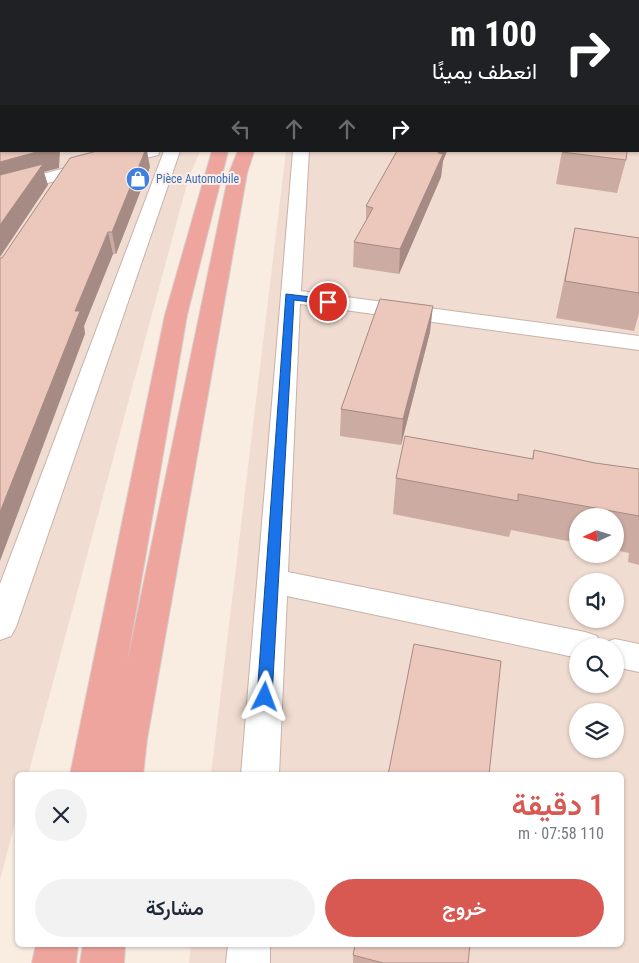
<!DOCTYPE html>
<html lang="ar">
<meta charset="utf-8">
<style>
body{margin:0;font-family:"Roboto Condensed",Vazirmatn,sans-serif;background:#f2f2f3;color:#1f2937;direction:rtl;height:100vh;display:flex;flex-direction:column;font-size:19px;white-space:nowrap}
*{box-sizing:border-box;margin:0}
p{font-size:16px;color:#747a83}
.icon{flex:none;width:28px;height:28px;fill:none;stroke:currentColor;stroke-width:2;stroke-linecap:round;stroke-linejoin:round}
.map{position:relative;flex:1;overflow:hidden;direction:ltr}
.details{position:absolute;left:15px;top:772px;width:609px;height:175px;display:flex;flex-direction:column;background:#fff;border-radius:8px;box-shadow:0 1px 4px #0004;direction:rtl}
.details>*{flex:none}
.hud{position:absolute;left:0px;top:0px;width:640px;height:152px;box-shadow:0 1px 4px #0004;direction:rtl;background:#202124;color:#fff;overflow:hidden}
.needle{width:32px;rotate:266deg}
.buttons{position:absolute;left:569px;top:508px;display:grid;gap:10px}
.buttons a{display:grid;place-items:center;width:55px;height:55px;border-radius:50%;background:#fff;box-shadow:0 1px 4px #0004;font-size:25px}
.pin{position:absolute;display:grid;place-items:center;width:42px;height:42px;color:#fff;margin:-21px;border:2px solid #fff;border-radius:50%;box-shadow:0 1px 5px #0007}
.me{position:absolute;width:55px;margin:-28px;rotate:3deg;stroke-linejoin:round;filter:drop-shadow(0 0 4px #0008)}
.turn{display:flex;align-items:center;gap:18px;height:105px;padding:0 20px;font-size:22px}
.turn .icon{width:65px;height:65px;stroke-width:2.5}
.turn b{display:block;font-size:35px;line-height:42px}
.lanes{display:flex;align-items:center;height:48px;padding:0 20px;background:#0003;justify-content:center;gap:25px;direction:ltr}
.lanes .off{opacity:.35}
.round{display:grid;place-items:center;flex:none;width:52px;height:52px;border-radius:26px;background:#f2f2f3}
.headline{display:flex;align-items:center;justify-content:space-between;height:85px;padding:0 20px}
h1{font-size:30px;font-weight:600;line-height:38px;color:#d75952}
.button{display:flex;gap:10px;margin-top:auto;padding:10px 20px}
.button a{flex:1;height:58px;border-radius:30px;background:#d75952;color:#fff;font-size:20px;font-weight:600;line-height:58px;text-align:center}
.button a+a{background:#f2f2f3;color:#1f2937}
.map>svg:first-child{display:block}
</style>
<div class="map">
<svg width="639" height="963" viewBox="0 0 639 963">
<rect width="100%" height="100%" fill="#f9ece1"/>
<!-- residential -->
<path fill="#f0dcd1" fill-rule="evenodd" d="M0 0H273L1 1V151H200L188 180 28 775H18L17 815 0 880Z
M478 0H639V963H189L191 945H621V775H211L286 151H639V1ZM578 516H615V554H578ZM578 581H615V619H578ZM578 646H615V684H578ZM578 711H615V749H578Z"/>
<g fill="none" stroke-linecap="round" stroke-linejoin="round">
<!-- street casing -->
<g stroke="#c8b2aa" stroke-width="2">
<path id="street" d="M334 0H346V1H334Z
M164 151H180L16 627 11 636 0 640V584Z
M293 151H309L301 291 639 336V350L300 304 288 572 585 632 597 636 601 646H578V658L287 596 279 775H241Z
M615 639 639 644V672L615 667V646H602L603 643Z
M228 945H270V963H226Z"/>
</g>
<!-- secondary casing -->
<g stroke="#cdb3aa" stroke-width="2">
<path id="secondary" d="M131 151H160L158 155 0 195V185Z"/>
</g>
<!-- highway casing -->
<g stroke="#d6cecd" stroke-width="2">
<path id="highway" d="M212 151H228L187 315 127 663 229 173 238 151H254L247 173 147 739 143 775H70L165 315Z
M36 945H78L76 963H32Z
M83 945H125L124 963H80Z"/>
</g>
<!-- street -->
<use href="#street" fill="#fff" fill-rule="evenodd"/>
<!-- secondary -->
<use href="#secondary" fill="#fff" fill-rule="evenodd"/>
<!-- highway -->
<use href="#highway" fill="#eea59e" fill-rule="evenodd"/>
</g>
<!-- wall -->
<path fill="#cbaba2" d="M347 0H639V1H346Z
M397 151H447L443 161 441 177 399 274 353 267 354 242 366 221V206Z
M562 151 626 160 617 193 556 184Z
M150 167 116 254H113L84 326 85 334 2 258Z
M575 228 639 238V314L634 331 556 318Z
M430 332 401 445 340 436 341 409Z
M534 450 595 463 639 469V565L628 562 629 553 615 550V516H578V543L511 530 509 537 393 514 396 478 532 459Z
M353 955 468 963H353Z"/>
<!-- shaded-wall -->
<path fill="#a58b84" d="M40 151H60L59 168 44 172 48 185 0 257V162Z
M145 151H147L150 167 116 254 112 232Z
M439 151H447L443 161 441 177 399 274 400 249Z
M108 232 113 254 84 326 85 334 0 561V512L75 311Z
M433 306 430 332 401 445 403 419Z"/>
<!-- building -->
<path fill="#ecc7bc" stroke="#a58b84" d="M0 0H230L229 1H1V151H40L0 162Z
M376 0H639V57V1H378Z
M97 151H145L112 232H108L75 311H80L0 512V258H2L70 158Z
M397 151H439L438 153 443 154 400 249 354 242 373 208 366 206Z
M627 151 626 160 562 152V151Z
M43 164 0 225V175Z
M575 228 639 238V293L565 281Z
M380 299 433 306 403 419 341 409Z
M405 436 533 459 534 450 595 463 639 469V516L518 494V501L396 478Z
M414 644 501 661 489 775H388Z
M355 945H470L468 963H383L353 955Z"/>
<!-- route -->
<path fill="#1a73e8" stroke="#114b97" d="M286 294 328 299 333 302 328 304 294 300 272 697 270 702 265 704 260 702 257 697Z"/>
<!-- icons -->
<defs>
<g id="shop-disc" transform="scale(1.25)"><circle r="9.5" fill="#3f7fe0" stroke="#fdf0e7"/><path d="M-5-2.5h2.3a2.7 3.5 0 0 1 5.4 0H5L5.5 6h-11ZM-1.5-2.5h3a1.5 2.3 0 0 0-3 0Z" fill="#fff"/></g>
</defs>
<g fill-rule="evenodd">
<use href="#shop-disc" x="138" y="179"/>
</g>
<g text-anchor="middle" stroke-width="4" stroke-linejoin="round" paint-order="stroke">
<!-- far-shop labels -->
<g font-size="12" fill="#366cbe" stroke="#fdf0e7" text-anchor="start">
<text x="156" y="183">Pièce Automobile</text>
</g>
</g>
</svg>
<div class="buttons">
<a><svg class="needle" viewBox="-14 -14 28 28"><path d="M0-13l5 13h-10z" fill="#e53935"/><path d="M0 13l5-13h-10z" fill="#747a83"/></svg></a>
<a><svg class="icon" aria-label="sound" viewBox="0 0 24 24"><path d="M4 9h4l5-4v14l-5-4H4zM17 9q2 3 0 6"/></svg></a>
<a><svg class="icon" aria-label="search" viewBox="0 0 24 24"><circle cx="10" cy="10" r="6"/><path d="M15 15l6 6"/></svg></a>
<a><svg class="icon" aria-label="layers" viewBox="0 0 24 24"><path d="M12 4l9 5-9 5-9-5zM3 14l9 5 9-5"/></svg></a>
</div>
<div class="pin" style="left:328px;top:302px;background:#d93025"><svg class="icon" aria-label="arrive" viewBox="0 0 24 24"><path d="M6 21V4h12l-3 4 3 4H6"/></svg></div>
<svg class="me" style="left:265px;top:697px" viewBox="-20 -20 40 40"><path d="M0-17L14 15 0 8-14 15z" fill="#1a73e8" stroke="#fff" stroke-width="4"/></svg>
<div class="hud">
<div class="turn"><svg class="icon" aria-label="right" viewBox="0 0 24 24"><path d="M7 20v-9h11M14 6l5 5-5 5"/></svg><div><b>100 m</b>انعطف يمينًا</div></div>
<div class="lanes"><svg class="icon off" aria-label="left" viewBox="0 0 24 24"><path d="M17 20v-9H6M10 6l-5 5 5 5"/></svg><svg class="icon off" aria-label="ahead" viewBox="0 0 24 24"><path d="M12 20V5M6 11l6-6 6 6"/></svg><svg class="icon off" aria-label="ahead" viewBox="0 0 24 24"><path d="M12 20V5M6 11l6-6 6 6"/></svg><svg class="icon" aria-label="right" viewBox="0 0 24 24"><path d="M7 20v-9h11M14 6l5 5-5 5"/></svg></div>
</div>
<section class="details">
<div class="headline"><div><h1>1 دقيقة</h1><p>110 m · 07:58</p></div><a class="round"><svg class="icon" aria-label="close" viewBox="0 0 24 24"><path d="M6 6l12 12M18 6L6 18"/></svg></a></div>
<div class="button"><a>خروج</a><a>مشاركة</a></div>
</section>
</div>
